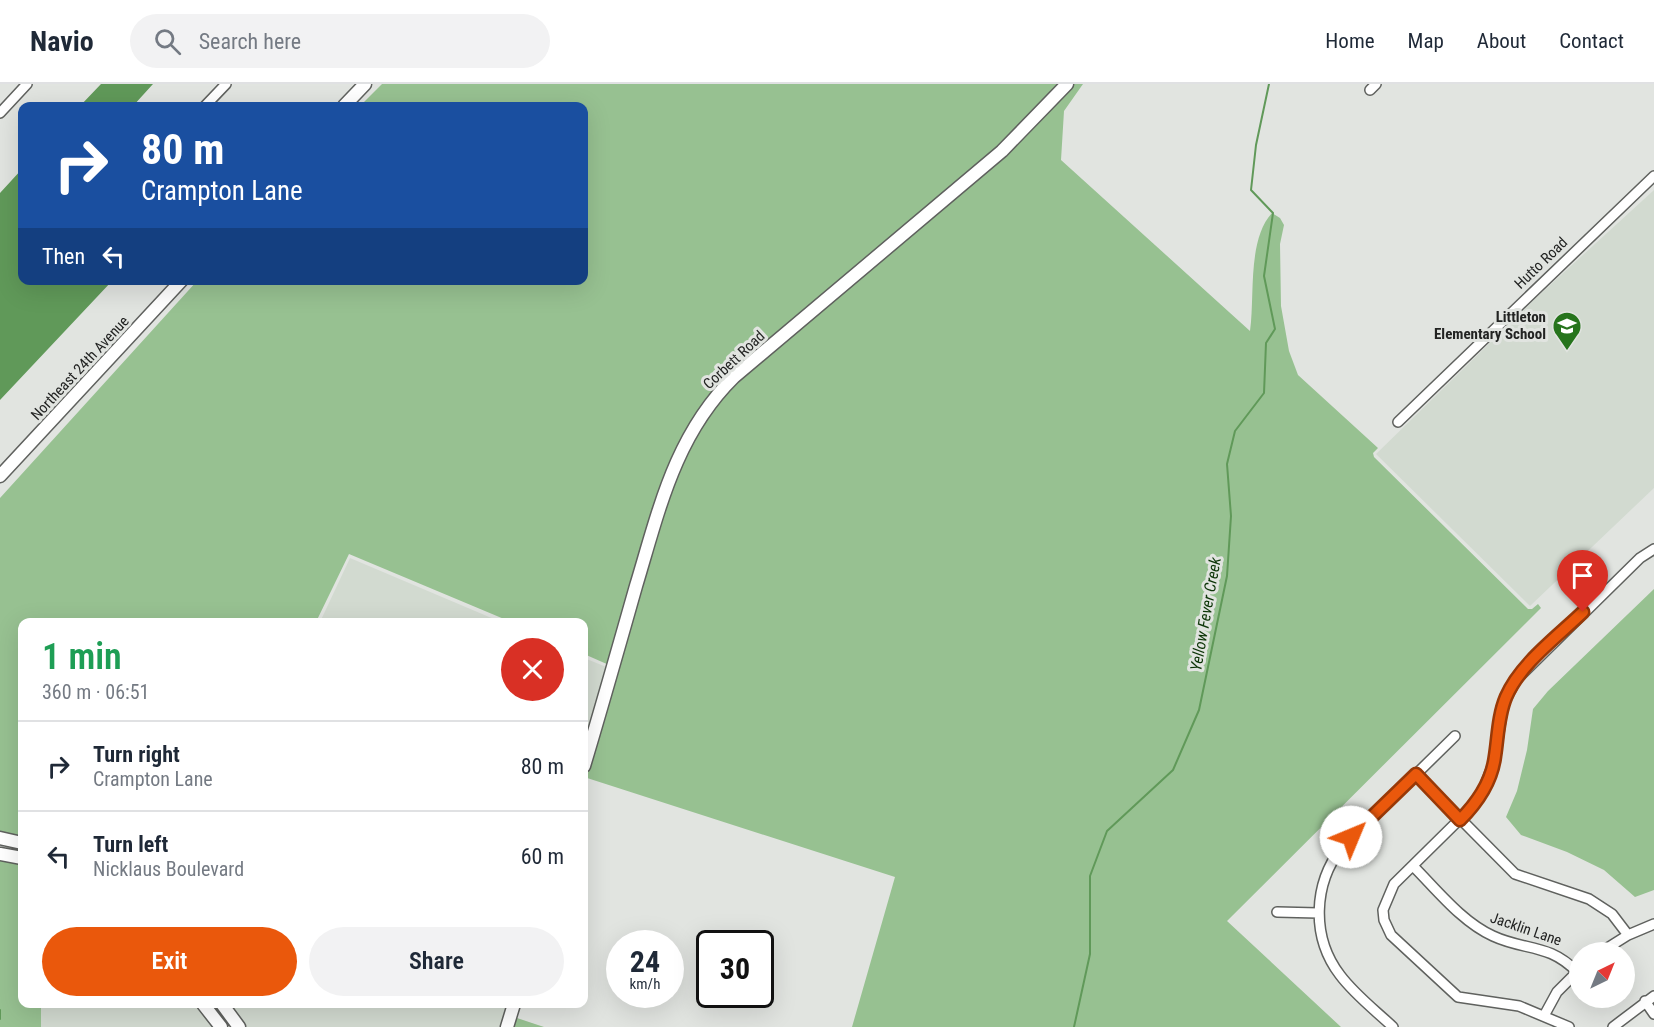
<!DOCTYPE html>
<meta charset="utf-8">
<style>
body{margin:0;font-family:"Roboto Condensed",sans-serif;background:#f2f2f3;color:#1f2937;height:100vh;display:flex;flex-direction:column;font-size:22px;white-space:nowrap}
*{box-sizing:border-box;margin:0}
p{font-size:20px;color:#747a83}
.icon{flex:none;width:33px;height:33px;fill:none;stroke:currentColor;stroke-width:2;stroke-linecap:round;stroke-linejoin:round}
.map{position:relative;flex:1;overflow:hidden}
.side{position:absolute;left:18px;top:534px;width:570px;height:390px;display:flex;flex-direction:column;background:#fff;border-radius:12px;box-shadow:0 6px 24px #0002}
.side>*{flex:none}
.hud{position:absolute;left:18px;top:18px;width:570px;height:183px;border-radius:12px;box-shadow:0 6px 24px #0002;background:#1a4fa0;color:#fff;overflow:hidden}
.needle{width:39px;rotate:43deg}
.tools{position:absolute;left:1569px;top:858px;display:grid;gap:12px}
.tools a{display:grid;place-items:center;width:66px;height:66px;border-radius:50%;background:#fff;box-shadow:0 6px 24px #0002;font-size:30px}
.speed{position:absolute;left:606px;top:846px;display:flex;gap:12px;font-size:30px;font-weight:700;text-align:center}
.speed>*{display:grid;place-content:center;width:78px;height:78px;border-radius:50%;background:#fff;box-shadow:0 6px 24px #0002;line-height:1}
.speed small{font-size:15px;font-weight:400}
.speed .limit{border:3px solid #111;border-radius:9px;background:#fff;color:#111}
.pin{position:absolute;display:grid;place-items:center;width:51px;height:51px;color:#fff;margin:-62px -26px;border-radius:50% 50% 50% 0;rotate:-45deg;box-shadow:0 0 6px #0007}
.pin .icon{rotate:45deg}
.me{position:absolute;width:66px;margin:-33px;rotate:45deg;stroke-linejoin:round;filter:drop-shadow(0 0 4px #0008)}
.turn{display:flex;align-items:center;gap:21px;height:126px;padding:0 24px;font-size:27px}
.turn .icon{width:78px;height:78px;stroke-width:2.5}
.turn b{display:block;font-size:42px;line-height:51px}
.then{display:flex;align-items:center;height:57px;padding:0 24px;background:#0003;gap:12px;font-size:22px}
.round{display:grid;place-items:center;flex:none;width:63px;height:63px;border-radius:32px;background:#f2f2f3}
.head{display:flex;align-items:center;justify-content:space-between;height:102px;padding:0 24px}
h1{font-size:36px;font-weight:600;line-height:45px;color:#1e9e55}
.cta{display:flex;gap:12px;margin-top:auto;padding:12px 24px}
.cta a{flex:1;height:69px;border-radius:36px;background:#ea580c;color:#fff;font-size:24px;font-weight:600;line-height:69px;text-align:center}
.cta a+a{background:#f2f2f3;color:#1f2937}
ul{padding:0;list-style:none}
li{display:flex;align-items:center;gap:18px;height:90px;padding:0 24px;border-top:2px solid #e0e1e3}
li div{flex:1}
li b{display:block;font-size:22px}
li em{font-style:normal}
header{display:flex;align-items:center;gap:36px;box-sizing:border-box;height:84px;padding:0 30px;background:#fff;border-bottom:2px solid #e0e1e3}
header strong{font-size:28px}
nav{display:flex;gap:33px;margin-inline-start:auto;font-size:21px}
.search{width:420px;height:54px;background:#f2f2f3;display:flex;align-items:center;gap:15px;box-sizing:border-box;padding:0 21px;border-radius:33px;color:#747a83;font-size:22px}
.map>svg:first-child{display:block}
</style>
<header>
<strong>Navio</strong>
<div class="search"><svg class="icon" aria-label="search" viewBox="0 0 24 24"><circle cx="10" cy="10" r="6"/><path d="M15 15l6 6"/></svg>Search here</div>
<nav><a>Home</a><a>Map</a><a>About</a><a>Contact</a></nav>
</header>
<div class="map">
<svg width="1654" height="943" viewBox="0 0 1654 943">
<rect width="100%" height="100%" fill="#e1e4e0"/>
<!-- built -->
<path fill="#d2dad0" d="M1654 106V404L1530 522 1376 370 1537 213Z
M350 474 501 538H320Z
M584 574 609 584 584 668Z
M41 920H197L215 943H41Z
M229 920H508L501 943H246Z"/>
<!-- green -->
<path fill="#97c191" d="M382 0H1062L1000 64 691 339 674 371 609 581 584 570V538H511L349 470 316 538H22V755L0 750V414L197 197 584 196V22H360Z
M1072 0H1083L1064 27 1061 76 1250 247C1255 213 1247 156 1272 129L1280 134 1284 141 1280 160 1281 222 1289 267 1298 291 1378 364 1373 369 1374 373 1528 525H1532L1538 520 1541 524 1227 837 1341 943H852L895 793 584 693 671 400 697 343 736 299 843 208Z
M1654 505V806L1635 813 1604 786 1567 768 1521 751 1506 733 1517 707 1527 666 1533 625 1548 607Z
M0 774 22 779V920H41V943H0Z
M514 933 544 943H512Z"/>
<!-- water -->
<path fill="#609959" d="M101 0H153L133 22H80Z
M22 85V196L112 197 0 316V109Z"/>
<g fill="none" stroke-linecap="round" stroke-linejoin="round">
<!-- stream -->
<path stroke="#609959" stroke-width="2" d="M0 926V935
M1074 943 1090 870V792L1107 747 1173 686 1199 626 1227 492 1231 432 1227 380 1235 347 1264 309 1266 259 1275 245 1264 192 1273 129 1251 106 1256 61 1269 0"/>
<!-- street casing -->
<g stroke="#5f615e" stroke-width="12">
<path id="street" d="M1370 6 1376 0
M205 22 226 0
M0 29 27 0
M1398 338 1654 92
M1416 690 1515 790 1589 815 1612 830 1628 851
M1413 782C1437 806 1462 838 1493 852 1525 867 1549 859 1577 888
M1277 828 1318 829
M1601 868 1628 851 1654 840
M1645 917 1654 930
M1545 930 1557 908 1580 885
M1393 943C1375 926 1355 911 1340 891 1311 853 1313 800 1342 763L1455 652
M1569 943 1519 922 1458 913 1391 851 1384 836 1383 826 1394 800 1471 724 1482 709 1495 675 1503 621 1516 596 1640 474 1654 465
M1613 943 1654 912"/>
</g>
<!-- secondary casing -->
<g stroke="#5f615e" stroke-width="15">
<path id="secondary" d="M344 22 365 0
M0 392 182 196
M584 682C602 622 619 562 636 502 659 426 675 351 734 293L1002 67 1067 0
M0 754 22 759
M0 770 22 774
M203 920 221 943
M222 920 239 943
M507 943 514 920"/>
</g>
<!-- street -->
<use href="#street" stroke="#fff" stroke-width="9"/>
<!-- secondary -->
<use href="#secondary" stroke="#fff" stroke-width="12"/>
</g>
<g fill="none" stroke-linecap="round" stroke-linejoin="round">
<!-- route casing -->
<g stroke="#983908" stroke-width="15">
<path id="route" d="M1351 753 1416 690 1460 736C1477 719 1492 697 1495 672 1498 653 1498 632 1506 613 1520 580 1557 553 1583 528"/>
</g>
<!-- route -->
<use href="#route" stroke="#ea580c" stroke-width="10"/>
</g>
<!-- icons -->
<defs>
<g id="school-pin" transform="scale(1.5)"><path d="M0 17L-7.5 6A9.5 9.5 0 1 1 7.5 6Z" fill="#26741c" stroke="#e1e4e0"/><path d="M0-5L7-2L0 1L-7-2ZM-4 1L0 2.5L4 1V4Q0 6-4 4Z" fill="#fff"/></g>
</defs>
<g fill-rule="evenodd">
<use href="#school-pin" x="1567" y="242"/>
</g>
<g text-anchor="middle" stroke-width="6" stroke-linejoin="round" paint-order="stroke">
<!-- street labels -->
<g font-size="15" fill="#222322" stroke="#e1e4e0">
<text transform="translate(1541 179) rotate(-44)" y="5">Hutto Road</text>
<text transform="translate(734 276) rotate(-43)" y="5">Corbett Road</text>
<text transform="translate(80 284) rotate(-47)" y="5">Northeast 24th Avenue</text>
<text transform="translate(1526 845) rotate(19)" y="5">Jacklin Lane</text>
</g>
<!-- poi labels -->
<g font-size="15" font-weight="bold" fill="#222322" stroke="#e1e4e0" text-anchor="end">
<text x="1546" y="238">Littleton<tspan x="1546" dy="17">Elementary School</tspan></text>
</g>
<!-- water labels -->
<g font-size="16" font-style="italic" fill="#0c3507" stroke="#e1e4e0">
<text transform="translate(1205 530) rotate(-80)" y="6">Yellow Fever Creek</text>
</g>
</g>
</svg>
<div class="tools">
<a><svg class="needle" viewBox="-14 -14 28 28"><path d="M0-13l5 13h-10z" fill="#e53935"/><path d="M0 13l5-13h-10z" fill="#747a83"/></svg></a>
</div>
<div class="speed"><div>24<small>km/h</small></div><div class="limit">30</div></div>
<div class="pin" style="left:1583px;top:528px;background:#d93025"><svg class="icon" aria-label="arrive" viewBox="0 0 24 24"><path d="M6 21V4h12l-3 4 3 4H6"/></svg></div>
<svg class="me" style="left:1351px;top:753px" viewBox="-20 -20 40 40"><circle r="19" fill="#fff"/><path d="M0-13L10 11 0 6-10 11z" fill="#ea580c"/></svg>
<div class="hud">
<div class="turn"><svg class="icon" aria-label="right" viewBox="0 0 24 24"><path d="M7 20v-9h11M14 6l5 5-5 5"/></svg><div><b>80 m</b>Crampton Lane</div></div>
<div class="then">Then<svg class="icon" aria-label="left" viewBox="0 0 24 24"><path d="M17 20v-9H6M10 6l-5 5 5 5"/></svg></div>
</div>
<section class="side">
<div class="head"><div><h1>1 min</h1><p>360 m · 06:51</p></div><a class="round" style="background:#d93025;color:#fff"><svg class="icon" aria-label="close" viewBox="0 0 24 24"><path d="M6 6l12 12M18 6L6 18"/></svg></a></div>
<ul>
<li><svg class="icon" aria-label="right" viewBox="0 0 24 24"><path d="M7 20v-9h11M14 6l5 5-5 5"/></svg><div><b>Turn right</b><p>Crampton Lane</p></div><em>80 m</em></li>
<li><svg class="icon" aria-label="left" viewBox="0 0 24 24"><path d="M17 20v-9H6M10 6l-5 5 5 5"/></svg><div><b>Turn left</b><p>Nicklaus Boulevard</p></div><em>60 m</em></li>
</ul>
<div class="cta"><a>Exit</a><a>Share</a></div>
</section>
</div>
